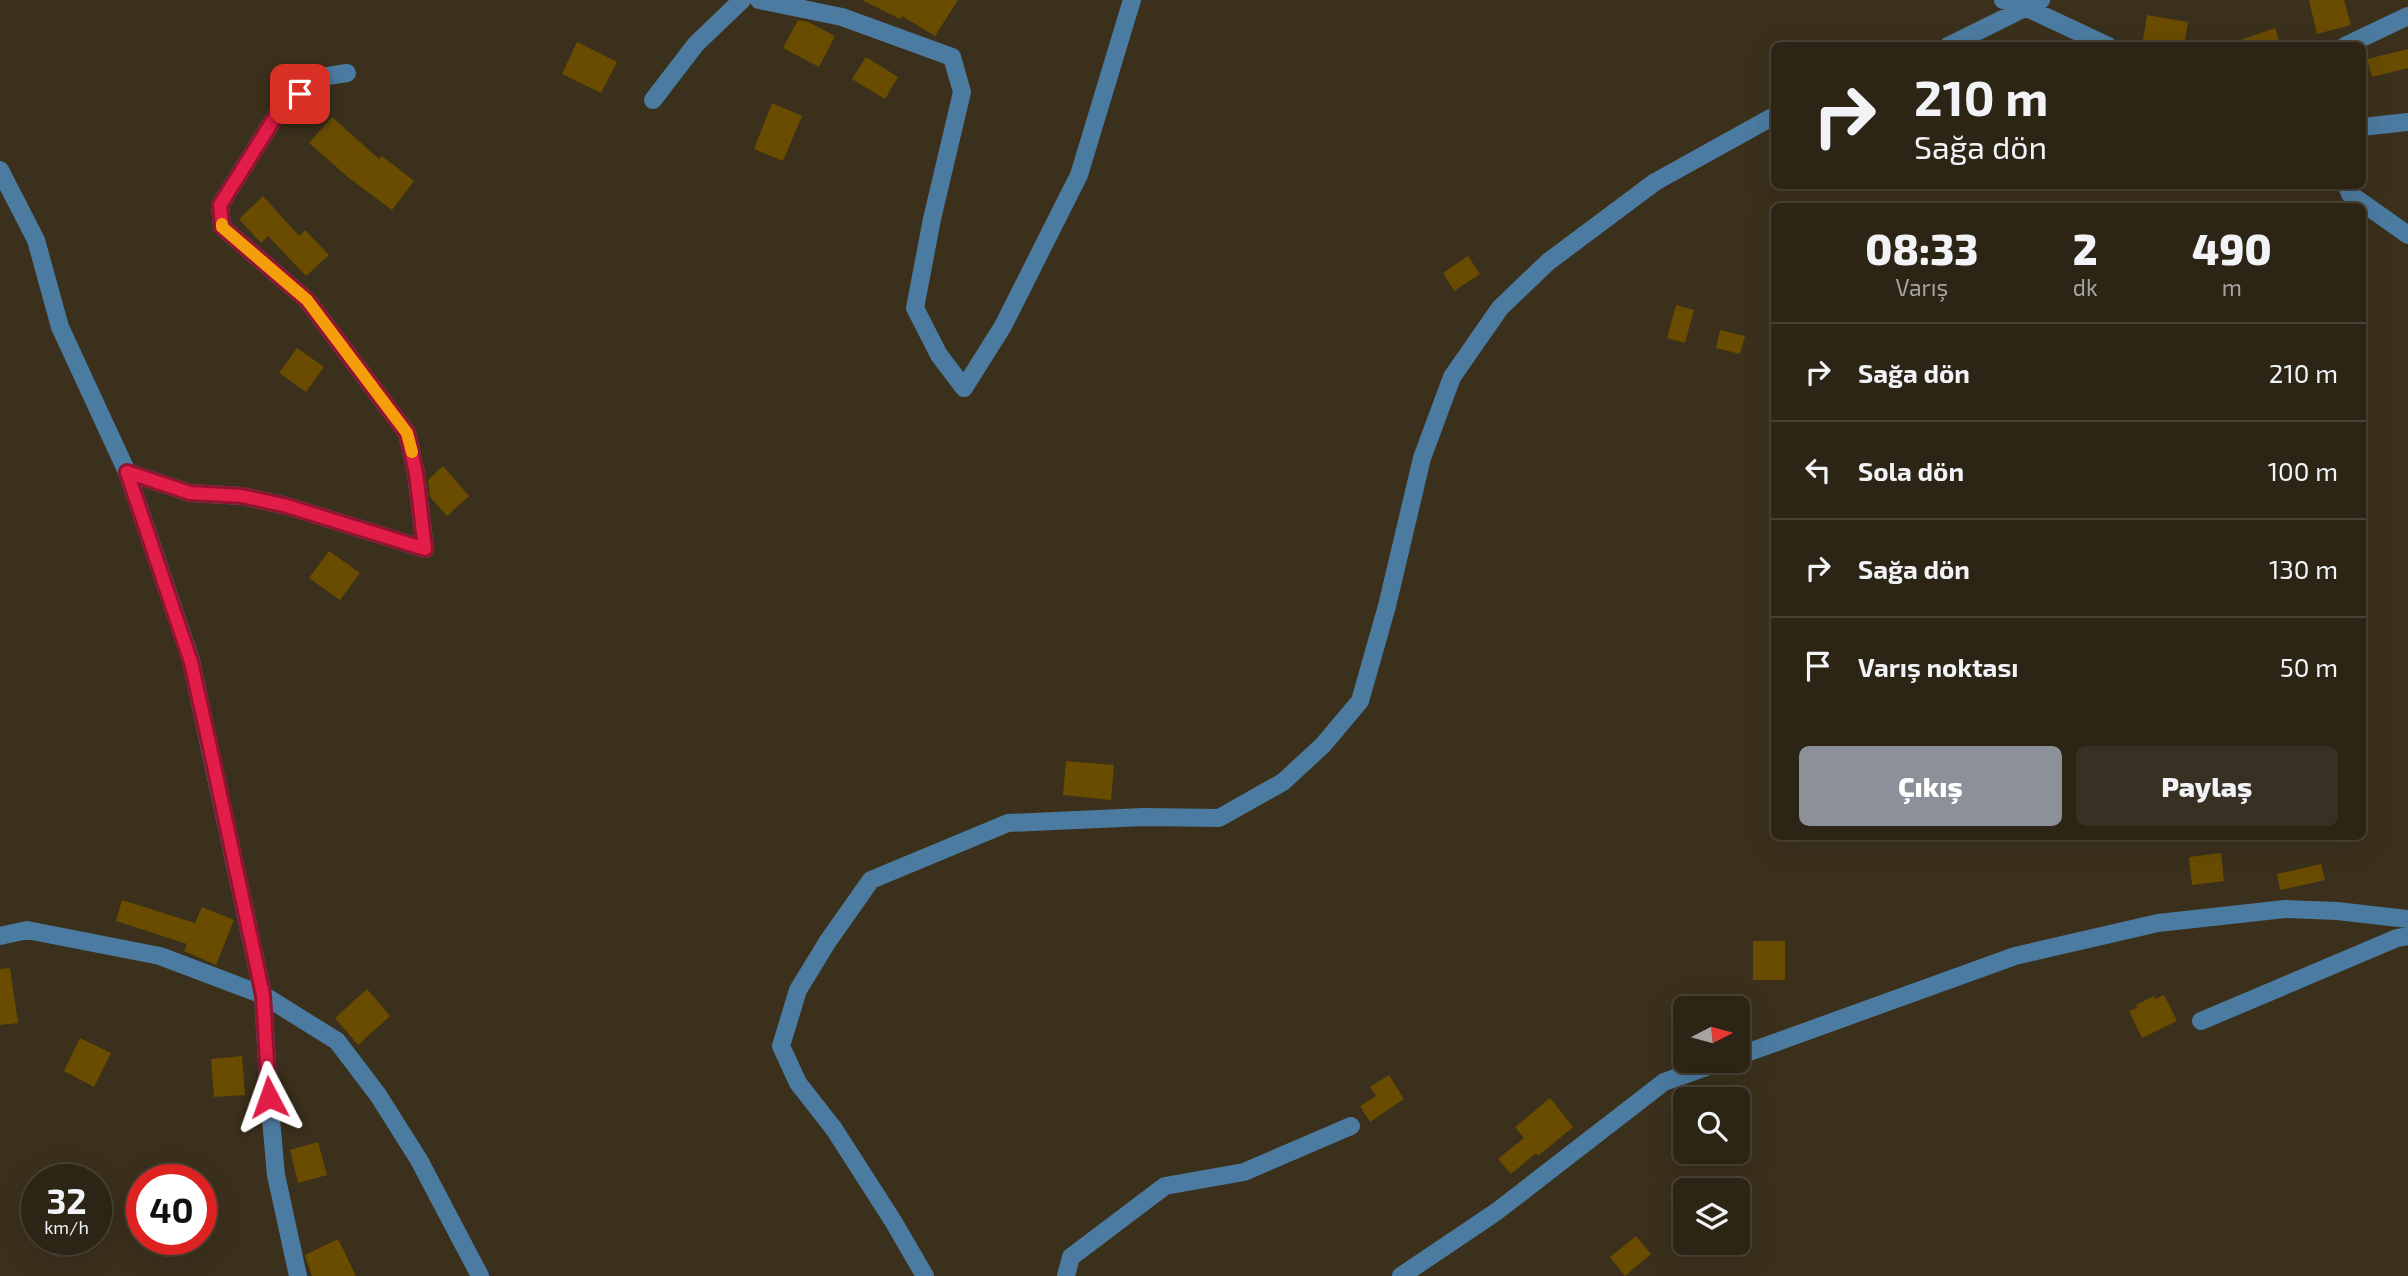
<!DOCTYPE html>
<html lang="tr">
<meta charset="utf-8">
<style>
body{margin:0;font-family:"Exo 2",sans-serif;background:#383022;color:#f1f3f6;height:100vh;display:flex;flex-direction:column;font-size:26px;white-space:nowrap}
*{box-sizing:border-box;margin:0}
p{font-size:23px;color:#a6a4a0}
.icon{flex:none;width:38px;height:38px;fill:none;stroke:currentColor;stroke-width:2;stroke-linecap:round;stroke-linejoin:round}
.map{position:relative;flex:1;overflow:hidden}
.panel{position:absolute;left:1771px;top:203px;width:595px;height:637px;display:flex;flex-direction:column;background:#2c2415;border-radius:10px;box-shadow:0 7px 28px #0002,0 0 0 2px #484134}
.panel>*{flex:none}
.banner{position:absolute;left:1771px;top:42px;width:595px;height:147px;border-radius:10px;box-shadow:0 7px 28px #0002,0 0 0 2px #484134;background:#2c2415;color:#f1f3f6;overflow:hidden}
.needle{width:46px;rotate:84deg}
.fabs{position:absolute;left:1673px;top:996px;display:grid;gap:14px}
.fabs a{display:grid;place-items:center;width:77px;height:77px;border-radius:10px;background:#2c2415;box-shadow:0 7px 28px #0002,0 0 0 2px #484134;font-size:35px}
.speed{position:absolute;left:21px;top:1164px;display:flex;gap:14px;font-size:35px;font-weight:700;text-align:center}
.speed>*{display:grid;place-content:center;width:91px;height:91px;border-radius:50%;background:#2c2415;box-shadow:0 7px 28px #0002,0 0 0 2px #484134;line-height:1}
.speed small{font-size:18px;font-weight:400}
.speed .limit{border:10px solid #d22;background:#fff;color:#111}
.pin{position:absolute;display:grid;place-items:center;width:60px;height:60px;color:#fff;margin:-30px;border-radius:14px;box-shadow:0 4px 10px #0006}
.me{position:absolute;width:77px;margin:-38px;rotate:356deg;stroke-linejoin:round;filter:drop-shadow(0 0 5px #0008)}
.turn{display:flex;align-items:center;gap:24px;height:147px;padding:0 28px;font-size:32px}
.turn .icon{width:91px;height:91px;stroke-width:2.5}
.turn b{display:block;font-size:49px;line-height:60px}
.eta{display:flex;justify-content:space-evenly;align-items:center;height:119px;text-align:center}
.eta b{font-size:42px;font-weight:800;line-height:49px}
.button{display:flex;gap:14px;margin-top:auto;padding:14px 28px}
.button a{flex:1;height:80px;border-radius:10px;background:#8c9099;color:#fff;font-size:28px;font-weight:800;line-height:80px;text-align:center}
.button a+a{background:#383022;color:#f1f3f6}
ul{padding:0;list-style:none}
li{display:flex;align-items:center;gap:21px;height:98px;padding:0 28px;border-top:2px solid #484134}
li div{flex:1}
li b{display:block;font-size:26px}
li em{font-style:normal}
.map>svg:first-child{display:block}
</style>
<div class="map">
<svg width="2408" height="1276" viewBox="0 0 2408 1276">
<rect width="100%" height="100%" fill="#3b301c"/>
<!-- building -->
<path fill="#694c00" d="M862 0H958L935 36 902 16 900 19Z
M2309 0H2344L2351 25 2317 34Z
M2147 15 2188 22 2184 46H2142Z
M798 20 808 22 835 36 819 67 783 48Z
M2275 28 2281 46H2232V43Z
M577 42 617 62 601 93 562 74Z
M2408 49V68L2372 77 2367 59Z
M866 57 898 77 885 99 852 79Z
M772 103 802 116 783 161 754 149Z
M332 117 379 159 382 156 414 181 392 210 349 178 309 143Z
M263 196 299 236 305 230 329 255 306 276 268 236 261 243 239 219Z
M1468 256 1480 274 1454 291 1443 273Z
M1676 305 1694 310 1685 343 1667 338Z
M1720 330 1745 336 1740 354 1716 348Z
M297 348 324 367 306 392 279 373Z
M443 466 469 496 447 516 430 497 428 480Z
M329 551 360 573 340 600 309 578Z
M1066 761 1114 765 1111 800 1063 795Z
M2221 853 2224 881 2192 885 2189 857Z
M2321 864 2325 880 2280 890 2277 874Z
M122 900 195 923 202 907 234 920 216 965 184 951 187 944 116 921Z
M1753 941H1785V980H1753Z
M10 968 18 1023 0 1025V969Z
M367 989 390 1016 358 1045 335 1018Z
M2164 995 2177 1021 2142 1038 2129 1011 2137 1008 2136 1005 2154 996 2155 999Z
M80 1038 111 1053 94 1087 64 1071Z
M242 1056 245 1095 214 1097 211 1059Z
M1389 1075 1404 1099 1370 1122 1360 1106 1376 1096 1370 1087Z
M1550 1098 1573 1127 1538 1156 1536 1153 1511 1174 1498 1159 1524 1138 1515 1127Z
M318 1142 327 1175 298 1183 290 1150Z
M1636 1236 1651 1254 1625 1276 1610 1257Z
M338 1239 356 1276H312L305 1255Z"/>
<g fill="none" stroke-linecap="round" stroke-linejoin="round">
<!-- minor -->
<path stroke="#4c7ba1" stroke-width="18" d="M759 0 842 17 952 57 962 92 932 219 915 308 939 355 964 388 1003 326 1079 175 1132 0
M2003 0 2025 7 2108 46
M1948 46 2041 0
M2345 46 2408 16
M653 100 696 44 742 0
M2362 127 2408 122
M0 170 36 240 60 327 127 472 191 661 263 995 269 1097 276 1175 298 1276
M2347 186 2350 194 2408 235
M127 472 190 493 242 496 287 506 425 549 416 473 407 433 307 300 222 227 220 205 279 111 321 77 347 73
M0 936 27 930 160 956 263 995 337 1041 378 1095 419 1160 480 1276
M2201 1021 2397 938 2408 936
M1738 1056 2015 956 2158 923 2285 909 2337 911 2408 919
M925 1276 893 1221 834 1129 798 1083 781 1046 798 990 828 941 871 880 1008 823 1143 817 1219 818 1283 782 1323 745 1360 701 1387 606 1422 458 1452 377 1500 308 1548 262 1655 182 1774 116
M1066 1276 1071 1257 1165 1186 1244 1172 1351 1126
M1401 1276 1496 1212 1664 1082 1726 1060"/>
</g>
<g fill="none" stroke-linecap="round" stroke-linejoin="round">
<!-- route casing -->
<g stroke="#92132f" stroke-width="18">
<path id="route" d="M269 1097 263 995 209 743 191 662 127 472 190 493 242 496 287 506 425 549 416 473 407 433 307 300 222 227 220 205 279 111 300 94"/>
</g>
<!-- route -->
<use href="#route" stroke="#e11d48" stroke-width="12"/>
<!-- slow -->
<path stroke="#f59e0b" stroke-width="12" d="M222 224V227L307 300 407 433 412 452"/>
</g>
</svg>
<div class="fabs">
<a><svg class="needle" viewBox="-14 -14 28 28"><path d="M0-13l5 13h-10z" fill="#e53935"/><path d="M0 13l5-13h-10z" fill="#a6a4a0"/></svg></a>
<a><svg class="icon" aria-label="search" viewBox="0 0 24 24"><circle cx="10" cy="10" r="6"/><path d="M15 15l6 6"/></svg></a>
<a><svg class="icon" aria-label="layers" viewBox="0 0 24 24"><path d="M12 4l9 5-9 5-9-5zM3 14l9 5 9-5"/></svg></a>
</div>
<div class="speed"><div>32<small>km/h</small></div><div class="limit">40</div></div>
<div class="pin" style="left:300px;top:94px;background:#d93025"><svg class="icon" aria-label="arrive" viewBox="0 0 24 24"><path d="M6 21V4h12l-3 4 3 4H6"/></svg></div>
<svg class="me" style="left:269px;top:1097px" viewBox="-20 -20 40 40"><path d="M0-17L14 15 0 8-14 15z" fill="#e11d48" stroke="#fff" stroke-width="4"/></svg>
<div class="banner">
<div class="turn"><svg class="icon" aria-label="right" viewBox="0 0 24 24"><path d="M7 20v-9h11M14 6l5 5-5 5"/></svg><div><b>210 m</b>Sağa dön</div></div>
</div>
<section class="panel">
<div class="eta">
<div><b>08:33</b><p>Varış</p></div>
<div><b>2</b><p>dk</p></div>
<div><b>490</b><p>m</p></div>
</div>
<ul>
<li><svg class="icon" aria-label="right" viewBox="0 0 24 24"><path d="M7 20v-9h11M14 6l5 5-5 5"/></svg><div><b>Sağa dön</b></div><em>210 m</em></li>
<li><svg class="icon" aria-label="left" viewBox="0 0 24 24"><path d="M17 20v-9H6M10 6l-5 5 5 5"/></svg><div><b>Sola dön</b></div><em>100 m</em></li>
<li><svg class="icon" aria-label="right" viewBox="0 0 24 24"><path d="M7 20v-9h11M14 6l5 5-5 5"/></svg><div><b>Sağa dön</b></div><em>130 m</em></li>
<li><svg class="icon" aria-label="arrive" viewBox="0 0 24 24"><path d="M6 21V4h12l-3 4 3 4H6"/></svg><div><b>Varış noktası</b></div><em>50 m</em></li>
</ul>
<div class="button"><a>Çıkış</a><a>Paylaş</a></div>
</section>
</div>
